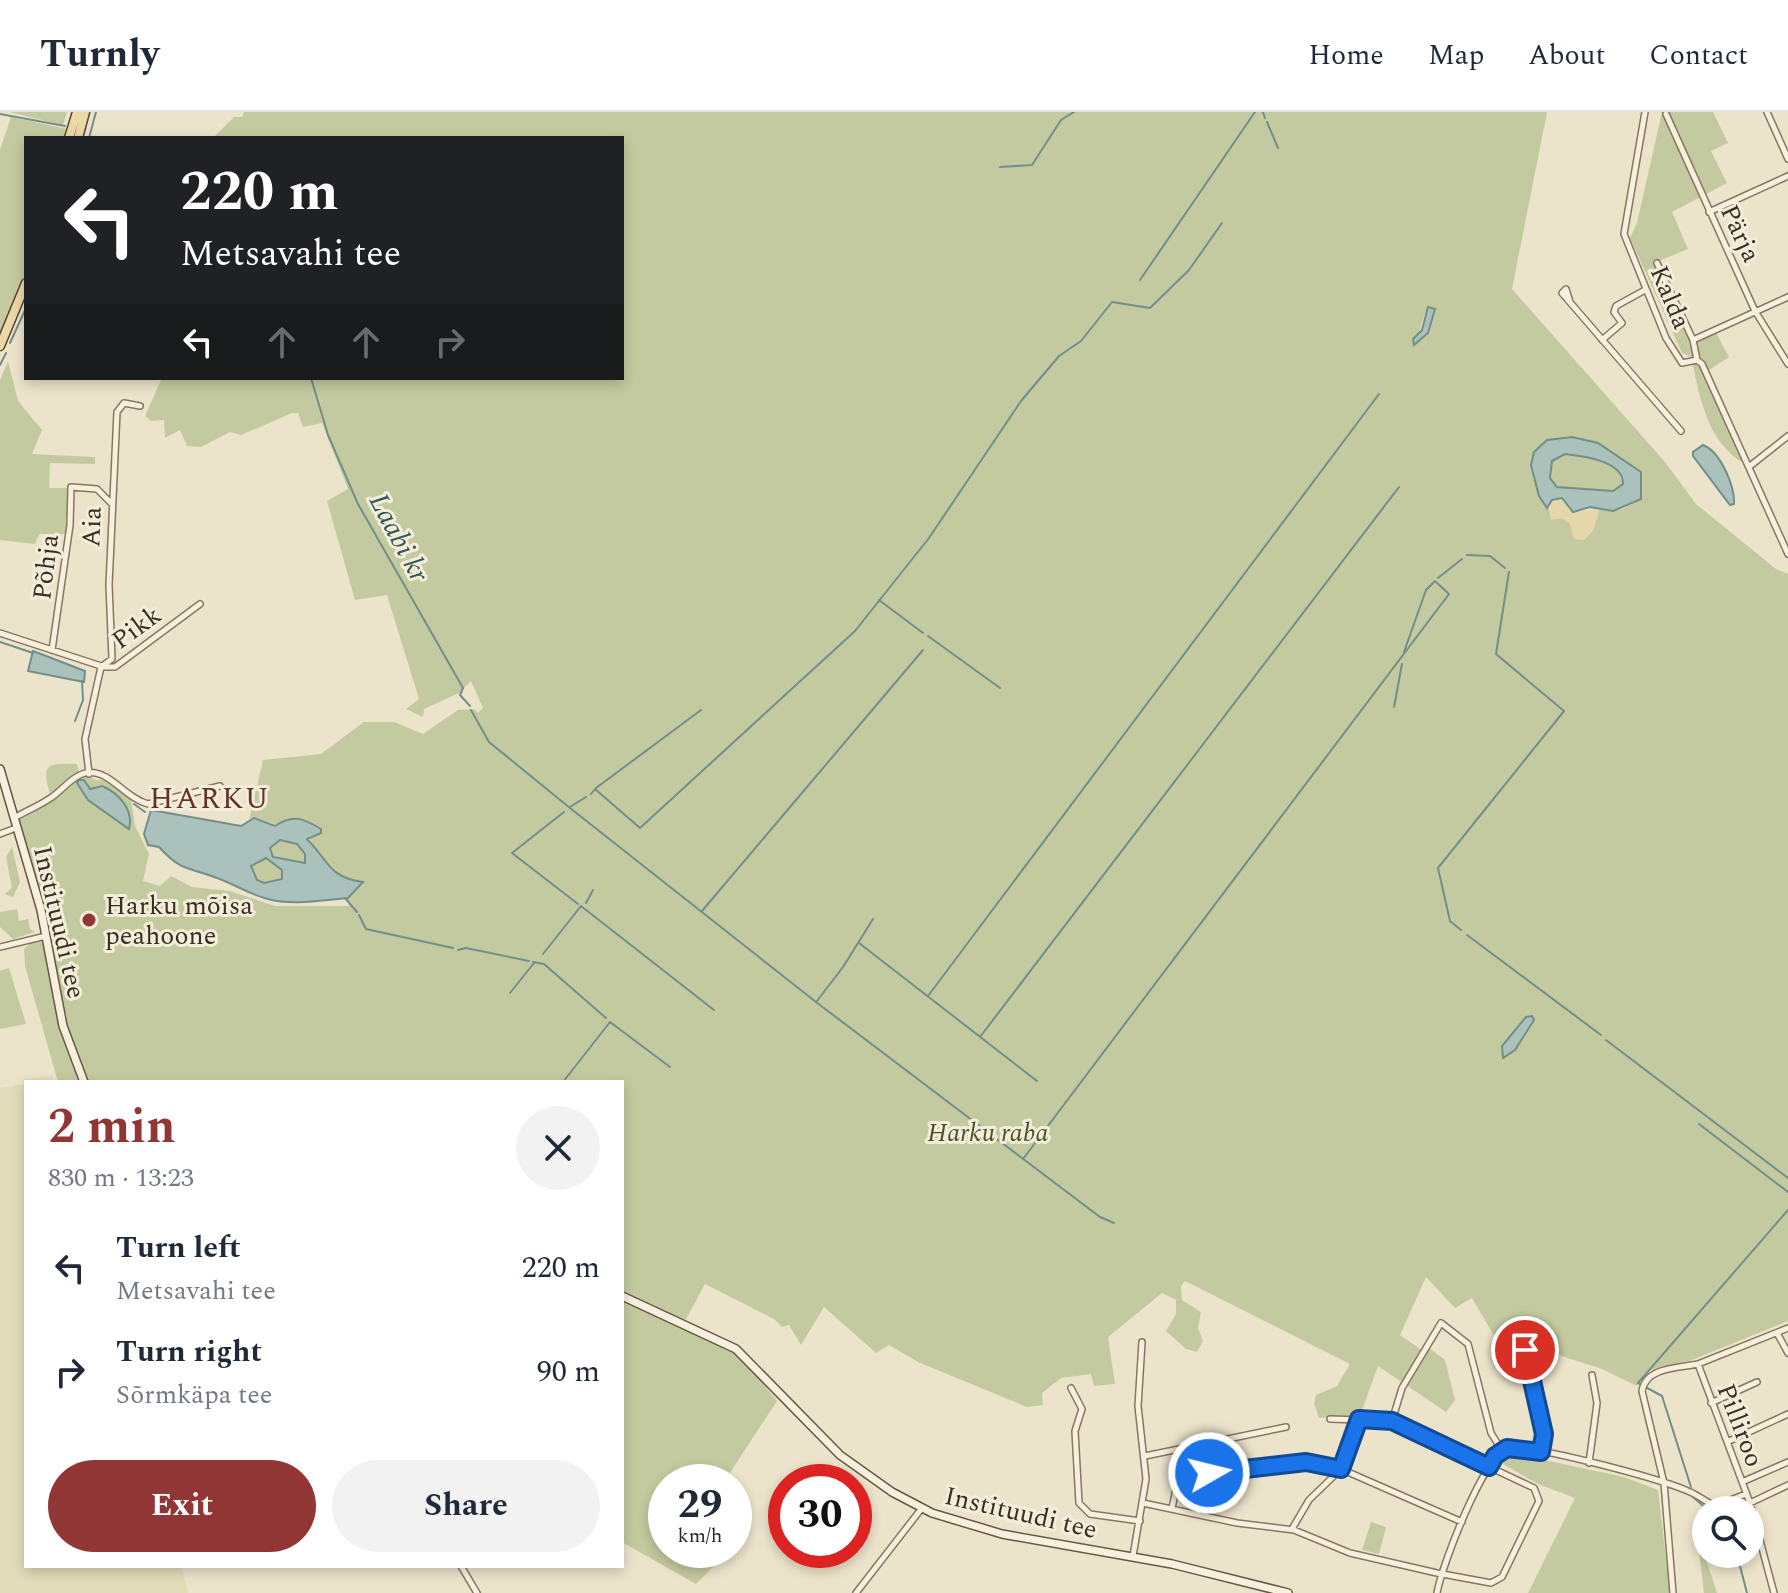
<!DOCTYPE html>
<meta charset="utf-8">
<style>
body{margin:0;font-family:Spectral,serif;background:#f2f2f3;color:#1f2937;height:100vh;display:flex;flex-direction:column;font-size:30px;white-space:nowrap}
*{box-sizing:border-box;margin:0}
p{font-size:26px;color:#747a83}
.icon{flex:none;width:44px;height:44px;fill:none;stroke:currentColor;stroke-width:2;stroke-linecap:round;stroke-linejoin:round}
.map{position:relative;flex:1;overflow:hidden}
.panel{position:absolute;left:24px;top:968px;width:600px;height:488px;display:flex;flex-direction:column;background:#fff;border-radius:0px;box-shadow:0 4px 12px #0003}
.panel>*{flex:none}
.top-card{position:absolute;left:24px;top:24px;width:600px;height:244px;border-radius:0px;box-shadow:0 4px 12px #0003;background:#202124;color:#fff;overflow:hidden}
.fabs{position:absolute;left:1692px;top:1384px;display:grid;gap:16px}
.fabs a{display:grid;place-items:center;width:72px;height:72px;border-radius:50%;background:#fff;box-shadow:0 4px 12px #0003;font-size:40px}
.speed{position:absolute;left:648px;top:1352px;display:flex;gap:16px;font-size:40px;font-weight:700;text-align:center}
.speed>*{display:grid;place-content:center;width:104px;height:104px;border-radius:50%;background:#fff;box-shadow:0 4px 12px #0003;line-height:1}
.speed small{font-size:20px;font-weight:400}
.speed .limit{border:12px solid #d22;background:#fff;color:#111}
.pin{position:absolute;display:grid;place-items:center;width:68px;height:68px;color:#fff;margin:-34px;border:4px solid #fff;border-radius:50%;box-shadow:0 2px 8px #0007}
.me{position:absolute;width:88px;margin:-44px;rotate:82deg;stroke-linejoin:round;filter:drop-shadow(0 0 6px #0008)}
.turn{display:flex;align-items:center;gap:28px;height:168px;padding:0 24px;font-size:36px}
.turn .icon{width:104px;height:104px;stroke-width:2.5}
.turn b{display:block;font-size:56px;line-height:68px}
.lanes{display:flex;align-items:center;height:76px;padding:0 24px;background:#0003;justify-content:center;gap:40px;direction:ltr}
.lanes .off{opacity:.35}
.round{display:grid;place-items:center;flex:none;width:84px;height:84px;border-radius:42px;background:#f2f2f3}
.head{display:flex;align-items:center;justify-content:space-between;height:136px;padding:0 24px}
h1{font-size:48px;font-weight:700;line-height:60px;color:#923635}
.primary-button{display:flex;gap:16px;margin-top:auto;padding:16px 24px}
.primary-button a{flex:1;height:92px;border-radius:48px;background:#923635;color:#fff;font-size:32px;font-weight:700;line-height:92px;text-align:center}
.primary-button a+a{background:#f2f2f3;color:#1f2937}
ul{padding:0;list-style:none}
li{display:flex;align-items:center;gap:24px;height:104px;padding:0 24px}
li div{flex:1}
li b{display:block;font-size:30px}
li em{font-style:normal}
header{display:flex;align-items:center;gap:48px;box-sizing:border-box;height:112px;padding:0 40px;background:#fff;border-bottom:2px solid #e0e1e3}
header strong{font-size:38px}
nav{display:flex;gap:44px;margin-inline-start:auto;font-size:28px}
.map>svg:first-child{display:block}
</style>
<header>
<strong>Turnly</strong>
<nav><a>Home</a><a>Map</a><a>About</a><a>Contact</a></nav>
</header>
<div class="map">
<svg width="1788" height="1481" viewBox="0 0 1788 1481">
<rect width="100%" height="100%" fill="#ece3cb"/>
<!-- farmland -->
<path fill="#e1dcb9" d="M52 964 54 970H26V1454H181L188 1481H0V976L23 972 24 967Z"/>
<!-- green -->
<path fill="#c4ca9f" fill-rule="evenodd" d="M9 0H67L63 13Z
M244 0H1547L1512 177 1665 350 1696 392 1776 457 1788 462V1209L1692 1248 1647 1259 1637 1274 1602 1257 1493 1222 1472 1186 1455 1196 1426 1165 1400 1223 1420 1237 1429 1236 1445 1248 1455 1288 1446 1300 1378 1254 1360 1304 1319 1306 1314 1291 1316 1283 1337 1274 1350 1252 1185 1169 1181 1174 1182 1188 1201 1200 1198 1216 1203 1229 1197 1240 1186 1237 1166 1219 1176 1202V1188L1162 1181 1108 1225 1115 1272 1094 1274 1091 1262 1061 1266 1042 1281 1043 1293 1027 1295 918 1250 889 1233 876 1241 824 1195 801 1233 789 1213 782 1215 774 1207 705 1172 683 1213 740 1244 777 1289 724 1370H666V1438H700L716 1452 696 1472 622 1430V970H88L69 920 50 830 53 821H49L17 709 31 699 32 693 50 681C40 651 49 651 77 652L79 660 96 668H106L131 688 135 714 149 742 143 769 160 774 171 764 192 775 230 779 275 794H349L342 767 323 749 308 724 260 707 249 708 263 648 321 642 364 610H394L423 622 458 598 474 597 478 601 483 596 471 569 459 581 424 597 423 605 406 597 419 587 387 483 355 488 327 389 348 377 322 311 303 315 298 301H292L241 323 230 320 201 335 187 334 180 318 165 326 164 308 151 309 145 304 162 266H622V26H213L234 5H242ZM1435 197 1428 221 1415 233 1426 198ZM1572 325 1611 339 1641 360 1640 388 1623 397 1600 396 1593 419 1562 406 1551 407 1549 396 1537 375 1538 336 1547 328ZM1530 903 1534 908 1505 941 1503 934Z
M1662 0H1713L1728 31 1711 39 1727 71 1672 100 1688 137 1656 150 1692 230 1715 219 1729 245 1706 260 1743 351C1706 328 1700 285 1691 245L1682 241 1630 126 1637 111Z
M11 5 67 17 65 26H26V159L0 224V38Z
M8 249 18 289 42 318 32 342 95 345V352L50 351 49 376H69L65 422H39L35 432 0 428V268Z
M1565 342C1583 344 1624 349 1623 372L1613 379 1557 375 1550 366 1552 349Z
M275 728 297 732 305 742V751L273 745 269 740Z
M12 735 20 770 13 785 5 782 12 776 6 745Z
M266 746 282 758V767L264 771 257 768 251 754Z
M17 797 19 809 28 807 30 817 35 820 13 827 0 815V800Z
M33 829H41L45 835 60 915 79 970H58L25 854 24 837Z
M9 856 26 912 0 917V859Z
M1516 1342 1624 1365 1658 1378 1670 1481H1528L1575 1386 1538 1372 1503 1352 1502 1348Z
M1371 1410 1386 1415 1379 1442 1362 1438Z
M1699 1438H1703L1717 1481H1704Z"/>
<!-- sand -->
<path fill="#e5d7ab" d="M1562 386 1579 400 1600 396 1593 419 1584 428 1574 427 1570 412 1562 406 1551 408 1550 391Z"/>
<!-- water -->
<path fill="#abc1bb" stroke="#728f89" stroke-width="2" fill-rule="evenodd" d="M1428 195 1435 197 1428 221 1414 233 1413 227 1422 218Z
M1572 325 1598 331 1641 360V387L1613 399 1590 395 1573 400 1562 386 1552 388 1547 396 1539 384 1531 353 1534 340 1547 328ZM1565 342C1583 344 1624 349 1623 372L1613 379 1557 375 1550 366 1552 349Z
M1703 333C1721 340 1735 375 1734 392L1730 393 1693 344V340Z
M33 539 85 559 84 570 28 559Z
M79 668H84L90 677 102 674C119 681 134 698 129 717L88 688 77 671Z
M151 698 241 714 254 706 275 714C293 702 303 706 321 717V721L307 727C329 749 328 765 363 770L348 786C322 788 294 794 268 787 251 783 234 772 217 766 187 754 183 761 159 735L148 733 144 722ZM280 728 297 732 305 742V751L273 745 270 736ZM266 746 282 758V767L264 771 257 768 251 754Z
M1532 904 1534 908 1515 938 1503 946 1502 934 1526 905Z"/>
<g fill="none" stroke-linecap="round" stroke-linejoin="round">
<!-- stream -->
<path stroke="#728f89" stroke-width="2" d="M1263 0 1265 6
M0 2 65 14
M1267 10 1278 36
M89 26 96 0
M1000 55 1032 53 1061 8 1074 0
M1140 168 1255 0
M10 231 26 196
M0 253 6 241
M311 266 328 323 358 392 463 576 460 583 470 594
M1467 443 1490 444 1505 456
M1438 466 1462 447
M879 488 923 521
M928 524 1000 576
M0 530 33 541
M1404 540 1426 478 1434 470
M1394 595 1402 552
M471 598 489 630 570 696 816 890 1100 1105 1114 1111
M75 609 83 588 82 569
M596 676 701 598
M591 682 595 677 640 716 855 519 929 426 1021 289 1059 244 1081 229 1112 190 1150 196 1189 158 1222 111
M134 692 145 700
M570 695 586 685
M564 700 512 741 578 792
M345 786 357 800
M586 791 593 778
M702 799 923 538
M359 803 366 817 453 836
M1461 818 1450 809 1438 756 1564 599 1496 542 1509 460
M1467 823 1601 923
M859 831 1037 969
M458 838 466 836 529 849
M543 842 581 794 714 898
M533 850 544 852 606 906
M510 881 534 851
M928 884 1379 282
M817 889 843 855 873 807
M980 925 1399 375
M1606 928 1788 1066
M563 970 610 910 670 955
M1699 1012 1788 1080
M1023 1047 1449 482 1435 469
M1691 1375 1662 1284 1638 1271 1788 1098
M1693 1385 1708 1398
M1737 1442 1740 1452
M1740 1454 1747 1481"/>
<!-- street casing -->
<g stroke="#887660" stroke-width="8">
<path id="street" d="M1645 0 1624 122 1666 226 1682 251 1697 248 1702 252 1788 442
M1767 0 1788 47
M1666 2 1755 199 1788 252
M1709 100 1788 64
M1657 151 1693 228
M1570 190 1566 177 1562 181 1681 319
M1602 228 1622 211 1614 200 1616 194 1645 178
M1697 248 1693 228 1788 185
M1750 354 1788 324
M0 521 104 555H115L200 492
M52 538 70 413 71 375 97 377 111 391
M89 662 85 627 101 555 112 547 109 473 117 300 124 291 140 294
M14 706C26 699 41 693 52 685 69 673 80 651 106 665 121 674 131 687 148 692L220 674
M0 722 16 716
M0 835 46 824
M1777 1221 1788 1241
M1525 1238 1544 1322 1541 1340
M1071 1276 1082 1297 1075 1319 1079 1391 1090 1402 1140 1409
M1711 1291 1757 1270
M1392 1309 1402 1276 1441 1211 1468 1232 1491 1321 1501 1337
M1727 1330 1788 1302
M1145 1344 1286 1315
M1589 1351 1597 1291 1592 1263
M1742 1370 1788 1350
M1143 1391 1237 1411 1294 1418 1350 1441 1437 1461 1491 1471 1502 1465 1539 1389 1534 1376 1392 1309 1330 1307
M1750 1391 1788 1373
M1172 1396 1177 1373 1185 1365 1306 1350 1341 1357 1462 1410
M1292 1417 1309 1388 1341 1357 1359 1307
M1133 1444 1146 1367 1138 1294 1142 1230
M461 1454 477 1481
M856 1481 922 1396
M1437 1481C1442 1453 1483 1346 1507 1336 1533 1332 1660 1367 1688 1379 1698 1383 1706 1390 1715 1394L1746 1382
M1673 1481 1664 1371 1642 1279C1646 1255 1678 1256 1698 1252
M1774 1481 1750 1391 1698 1252 1788 1216"/>
</g>
<!-- secondary casing -->
<g stroke="#6a5743" stroke-width="10">
<path id="secondary" d="M0 657 41 798 63 914 84 970
M622 1184 736 1237 840 1343 892 1380 932 1401 1002 1422 1172 1452 1288 1481"/>
</g>
<!-- primary casing -->
<g stroke="#564534" stroke-width="11">
<path id="primary" d="M69 26 77 0
M78 26 85 0
M0 234 26 171"/>
</g>
<!-- street -->
<use href="#street" stroke="#f7f0de" stroke-width="5"/>
<!-- secondary -->
<use href="#secondary" stroke="#f7f0de" stroke-width="7"/>
<!-- primary -->
<use href="#primary" stroke="#ebd8a7" stroke-width="8"/>
</g>
<g fill="none" stroke-linecap="round" stroke-linejoin="round">
<!-- route casing -->
<g stroke="#114b97" stroke-width="20">
<path id="route" d="M1209 1361 1306 1350 1341 1357 1359 1307 1392 1309 1489 1355 1495 1344 1507 1336 1541 1340 1544 1322 1525 1238"/>
</g>
<!-- route -->
<use href="#route" stroke="#1a73e8" stroke-width="14"/>
</g>
<!-- markers -->
<circle fill="#923635" stroke="#f4edda" stroke-width="3" cx="89" cy="808" r="8"/>
<g text-anchor="middle" stroke-width="6" stroke-linejoin="round" paint-order="stroke">
<!-- street labels -->
<g font-size="26" fill="#392e22" stroke="#f4edda">
<text transform="translate(1741 121) rotate(65)" y="9">Pärja</text>
<text transform="translate(1671 185) rotate(67)" y="9">Kalda</text>
<text transform="translate(91 415) rotate(-88)" y="9">Aia</text>
<text transform="translate(45 455) rotate(-83)" y="9">Põhja</text>
<text transform="translate(136 515) rotate(-36)" y="9">Pikk</text>
<text transform="translate(60 810) rotate(77)" y="9">Instituudi tee</text>
<text transform="translate(1741 1313) rotate(69)" y="9">Pilliroo</text>
<text transform="translate(1021 1400) rotate(13)" y="9">Instituudi tee</text>
</g>
<!-- poi labels -->
<g font-size="26" fill="#392e22" stroke="#f4edda" text-anchor="start">
<text x="105" y="802">Harku mõisa<tspan x="105" dy="30">peahoone</tspan></text>
</g>
<!-- park labels -->
<g font-size="26" font-style="italic" fill="#49542a" stroke="#f4edda">
<text x="988" y="1029">Harku raba</text>
</g>
<!-- water labels -->
<g font-size="28" font-style="italic" fill="#335856" stroke="#f4edda">
<text transform="translate(400 425) rotate(62)" y="10">Laabi kr</text>
</g>
<!-- quarter labels -->
<g font-size="30" letter-spacing="2" fill="#633425" stroke="#f4edda">
<text x="210" y="696">HARKU</text>
</g>
</g>
</svg>
<div class="fabs">
<a><svg class="icon" aria-label="search" viewBox="0 0 24 24"><circle cx="10" cy="10" r="6"/><path d="M15 15l6 6"/></svg></a>
</div>
<div class="speed"><div>29<small>km/h</small></div><div class="limit">30</div></div>
<div class="pin" style="left:1525px;top:1238px;background:#d93025"><svg class="icon" aria-label="arrive" viewBox="0 0 24 24"><path d="M6 21V4h12l-3 4 3 4H6"/></svg></div>
<svg class="me" style="left:1209px;top:1361px" viewBox="-20 -20 40 40"><circle r="17" fill="#1a73e8" stroke="#fff" stroke-width="3"/><path d="M0-11L8 9 0 5-8 9z" fill="#fff"/></svg>
<div class="top-card">
<div class="turn"><svg class="icon" aria-label="left" viewBox="0 0 24 24"><path d="M17 20v-9H6M10 6l-5 5 5 5"/></svg><div><b>220 m</b>Metsavahi tee</div></div>
<div class="lanes"><svg class="icon" aria-label="left" viewBox="0 0 24 24"><path d="M17 20v-9H6M10 6l-5 5 5 5"/></svg><svg class="icon off" aria-label="ahead" viewBox="0 0 24 24"><path d="M12 20V5M6 11l6-6 6 6"/></svg><svg class="icon off" aria-label="ahead" viewBox="0 0 24 24"><path d="M12 20V5M6 11l6-6 6 6"/></svg><svg class="icon off" aria-label="right" viewBox="0 0 24 24"><path d="M7 20v-9h11M14 6l5 5-5 5"/></svg></div>
</div>
<section class="panel">
<div class="head"><div><h1>2 min</h1><p>830 m · 13:23</p></div><a class="round"><svg class="icon" aria-label="close" viewBox="0 0 24 24"><path d="M6 6l12 12M18 6L6 18"/></svg></a></div>
<ul>
<li><svg class="icon" aria-label="left" viewBox="0 0 24 24"><path d="M17 20v-9H6M10 6l-5 5 5 5"/></svg><div><b>Turn left</b><p>Metsavahi tee</p></div><em>220 m</em></li>
<li><svg class="icon" aria-label="right" viewBox="0 0 24 24"><path d="M7 20v-9h11M14 6l5 5-5 5"/></svg><div><b>Turn right</b><p>Sõrmkäpa tee</p></div><em>90 m</em></li>
</ul>
<div class="primary-button"><a>Exit</a><a>Share</a></div>
</section>
</div>
